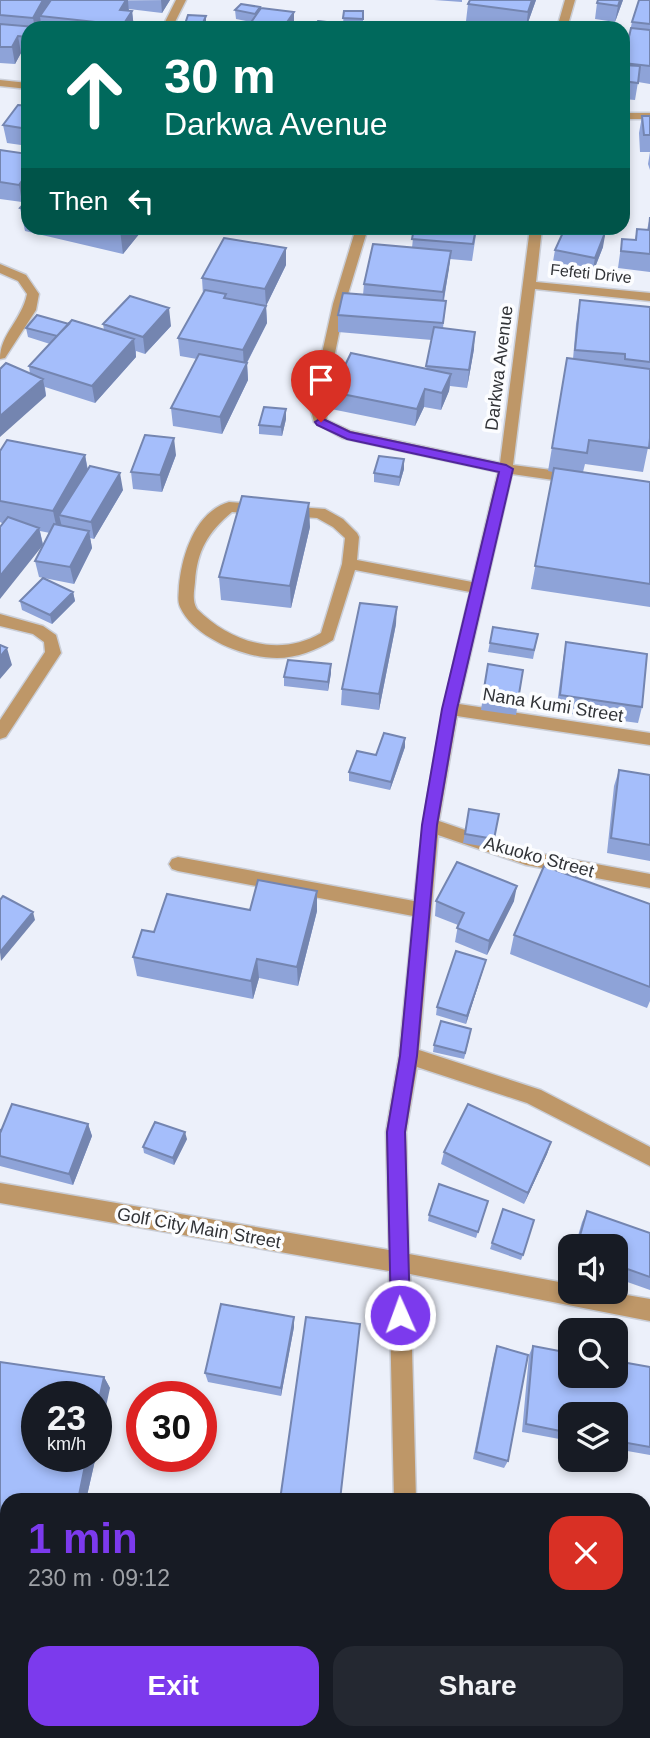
<!DOCTYPE html>
<meta charset="utf-8">
<style>
body{margin:0;font-family:Arial,sans-serif;background:#242831;color:#f1f3f6;height:100vh;display:flex;flex-direction:column;font-size:26px;white-space:nowrap}
*{box-sizing:border-box;margin:0}
p{font-size:23px;color:#9ea1a6}
.icon{flex:none;width:38px;height:38px;fill:none;stroke:currentColor;stroke-width:2;stroke-linecap:round;stroke-linejoin:round}
.map{position:relative;flex:1;overflow:hidden}
.sheet{position:absolute;left:0px;top:1493px;width:651px;height:247px;display:flex;flex-direction:column;background:#171b24;border-radius:21px 21px 0 0;box-shadow:0 4px 10px #0003}
.sheet>*{flex:none}
.banner{position:absolute;left:21px;top:21px;width:609px;height:214px;border-radius:21px;box-shadow:0 4px 10px #0003;background:#00695c;color:#fff;overflow:hidden}
.controls{position:absolute;left:558px;top:1234px;display:grid;gap:14px}
.controls a{display:grid;place-items:center;width:70px;height:70px;border-radius:14px;background:#171b24;box-shadow:0 4px 10px #0003;font-size:35px}
.speed{position:absolute;left:21px;top:1381px;display:flex;gap:14px;font-size:35px;font-weight:700;text-align:center}
.speed>*{display:grid;place-content:center;width:91px;height:91px;border-radius:50%;background:#171b24;box-shadow:0 4px 10px #0003;line-height:1}
.speed small{font-size:18px;font-weight:400}
.speed .limit{border:10px solid #d22;background:#fff;color:#111}
.pin{position:absolute;display:grid;place-items:center;width:60px;height:60px;color:#fff;margin:-72px -30px;border-radius:50% 50% 50% 0;rotate:-45deg;box-shadow:0 0 7px #0007}
.pin .icon{rotate:45deg}
.me{position:absolute;width:77px;margin:-38px;rotate:358deg;stroke-linejoin:round;filter:drop-shadow(0 0 5px #0008)}
.turn{display:flex;align-items:center;gap:24px;height:147px;padding:0 28px;font-size:32px}
.turn .icon{width:91px;height:91px;stroke-width:2.5}
.turn b{display:block;font-size:49px;line-height:60px}
.then{display:flex;align-items:center;height:66px;padding:0 28px;background:#0003;gap:14px;font-size:26px}
.round{display:grid;place-items:center;flex:none;width:74px;height:74px;border-radius:21px;background:#242831}
.headline{display:flex;align-items:center;justify-content:space-between;height:119px;padding:0 28px}
h1{font-size:42px;font-weight:600;line-height:52px;color:#7c3aed}
.primary-button{display:flex;gap:14px;margin-top:auto;padding:14px 28px}
.primary-button a{flex:1;height:80px;border-radius:21px;background:#7c3aed;color:#fff;font-size:28px;font-weight:600;line-height:80px;text-align:center}
.primary-button a+a{background:#242831;color:#f1f3f6}
.map>svg:first-child{display:block}
</style>
<div class="map">
<svg width="650" height="1738" viewBox="0 0 650 1738">
<rect width="100%" height="100%" fill="#ecf0fa"/>
<g fill="none" stroke-linecap="round" stroke-linejoin="round">
<!-- minor casing -->
<g stroke="#caced7" stroke-width="3">
<path id="minor" d="M176 0H186L172 28H162Z
M565 0H575L567 28H557Z
M0 80 28 83V89L0 86Z
M623 113H650V119H623Z
M356 228H368L345 304 324 407 327 420 351 431 500 463 530 228H542L536 282 650 293V301L535 289 513 465 574 473 581 478 574 483 512 474 459 704 650 733V745L457 716 439 821 526 851 650 874V888L526 865 438 835 419 1050 541 1090 650 1147V1166L527 1103 417 1067 406 1132 409 1254 570 1284V1292H609L650 1299V1321L410 1274 416 1500H394L389 1271 0 1203V1183L389 1250 386 1132 399 1056 413 916 178 871 172 869 169 864 172 859 178 857 414 901C424 796 445 695 470 592L355 570 333 640C317 650 297 658 277 658 245 658 194 638 180 607 177 600 179 593 179 586 182 555 195 512 229 502L325 509 343 519 357 533 359 537 357 560 472 582 498 472 342 438 314 422 310 407 333 304ZM232 512 317 518 333 527 345 538 342 564 321 633C279 658 230 642 197 609 192 601 194 592 195 582 197 551 208 532 232 512Z
M0 264 26 275 39 294 36 310 5 358 0 359C0 334 22 320 27 294L18 281 0 273Z
M0 614 43 626 56 635 61 653 6 737 0 739V720L45 652 44 642 33 634 0 626Z
M0 1560 7 1561V1585L0 1584Z
M385 1732H409V1738H385Z"/>
</g>
<!-- minor -->
<use href="#minor" fill="#be9768" fill-rule="evenodd"/>
</g>
<!-- wall -->
<path fill="#8ea3d8" d="M0 0 51 1 170 0 162 13 129 9V11H132L134 28H42L41 24 28 28V54L21 53 15 64 0 63Z
M434 0H462V2Z
M470 0H536L526 28 466 21 468 4Z
M623 0 615 22 595 19 597 3Z
M650 0V84L638 82 635 100 623 99V64L632 22Z
M260 7V9L294 12V28H247L251 22 236 19 235 10Z
M344 11H363V26L343 24Z
M185 24 206 25 205 28H185Z
M28 106V146L7 143 3 125Z
M642 116H650V170L648 164 650 152H640L639 133Z
M0 148V150L28 154 22 202 0 199Z
M28 199V228H144L123 254 25 231 20 208Z
M650 217V272L618 268 622 239 635 240 637 229 647 230Z
M414 228H477L472 261 450 259 444 301H446L443 328 474 349 467 388 450 386 449 391 441 410 424 407 415 426 331 409 332 392 426 369 432 340 338 332V315L363 295 364 284 412 248Z
M603 247 592 275 552 267 555 250Z
M286 265 266 306 267 323 247 363 248 380 222 434 173 426 171 408 197 359 180 356 178 338 203 295 202 278Z
M580 300 650 307V438L643 472 585 464 583 472 650 482V607L531 589 553 472 548 471 567 358 573 359 576 324Z
M69 324 104 330 103 324 171 326 145 354 136 351V357L95 403 45 387 46 396 30 374 29 366 50 344 28 337 26 328Z
M286 409V419L282 436 259 434V425Z
M0 451 85 455 88 470 123 490 94 539 90 538 92 548 74 584 44 578 73 592 75 601 52 624 22 610 20 601 43 578 39 577 35 561 50 533 40 531 43 545 0 522Z
M176 455 162 492 133 489 131 472Z
M404 459V469L399 486 374 482V473Z
M310 527 291 608 221 600 219 577Z
M396 624 379 710 341 705 342 689Z
M493 627 538 634 533 659 488 652Z
M566 642 642 707 638 723 556 712 563 659Z
M488 664 523 670 516 715 481 710Z
M331 673 328 691 284 686V677Z
M405 738V747L390 790 349 781V772Z
M619 770 650 775V861L607 853 614 786Z
M469 809 499 814 493 848 463 843Z
M436 901H514L487 955 455 942 458 925 435 916Z
M650 904V1001L647 1008 510 954 514 935Z
M250 910 317 911 298 986 259 978 253 999 137 976 133 957 154 932Z
M486 960 466 1024 436 1015 437 1007Z
M470 1036 464 1059 433 1052 434 1045Z
M88 1124 92 1136 73 1185 0 1166V1130Z
M187 1139 174 1165 144 1153 143 1147Z
M551 1142 547 1154 524 1204 441 1164 444 1152Z
M488 1201 476 1238 428 1221 429 1215Z
M503 1209 523 1255 521 1260 490 1249Z
M587 1211 650 1233V1290L616 1278V1246H575L582 1222Z
M294 1317V1327L281 1396 208 1382 205 1373Z
M497 1346 508 1461 504 1468 473 1459 494 1355Z
M533 1346 650 1367V1455L616 1449V1414H570V1441L522 1432 529 1355Z
M0 1362 104 1377 110 1388 37 1456H96L86 1500H7V1536L0 1535Z
M594 1732H615V1734L608 1735Z"/>
<!-- shaded-wall -->
<path fill="#7485b0" d="M43 0H51L52 6 40 16 41 24 39 28H35L33 18Z
M126 0H128L129 14 122 26 120 10Z
M161 0H170L162 13Z
M532 0H536L526 28 528 12Z
M620 0H623L615 22 618 6Z
M132 11 134 28H123V25Z
M294 12V28H283Z
M206 16V25L205 28H202V25Z
M18 36 21 53 15 64 12 47Z
M28 172V194L22 202 19 185Z
M122 228H144L123 254 120 230Z
M606 230 603 247 592 275 595 258Z
M286 248V265L266 306 265 289Z
M451 251 449 269 442 309 443 292Z
M266 306 267 323 244 368 243 350Z
M169 308 171 326 145 354 143 337Z
M475 332 474 349 467 388 469 370Z
M134 339 136 357 95 403 92 386Z
M247 363 248 380 222 434 220 417Z
M451 374 449 391 441 410 442 393Z
M43 379 46 396 0 437V416Z
M425 389 424 407 415 426 417 409Z
M286 409V419L282 436 281 427Z
M174 438 176 455 162 492 160 475Z
M85 455 89 479 59 515 62 527 58 534 53 511Z
M404 459V469L399 486 400 477Z
M120 473 123 490 94 539 91 522Z
M309 503 310 527 291 608 290 586Z
M39 528 43 545 0 599V576Z
M89 531 92 548 74 584 70 567Z
M73 592 75 601 52 624 50 615Z
M397 607 396 624 379 710V694Z
M7 648 12 665 0 679V657Z
M331 664V673L328 691V682Z
M405 738V747L390 790 391 782Z
M517 886 514 901 487 955 489 941Z
M317 891V911L298 986 297 967Z
M33 912 35 920 1 961 0 952Z
M257 959 259 978 253 999 251 981Z
M486 960 484 967 466 1024 467 1016Z
M88 1124 92 1136 73 1185 69 1174Z
M185 1132 187 1139 174 1165 173 1158Z
M551 1142 547 1154 524 1204 528 1193Z
M294 1317V1327L281 1396V1388Z
M104 1377 110 1388 96 1453V1413Z
M87 1456H96L86 1500H78Z
M223 1732H227L226 1738H222Z"/>
<!-- building -->
<path fill="#a5befb" stroke="#7485b0" stroke-width="2" d="M0 0H43L33 18 0 15Z
M51 0H126L120 10 132 11 123 25 40 16Z
M470 0H532L528 12 468 4Z
M598 0H620L618 6 597 3Z
M639 0H650V24L632 22Z
M241 4 260 7 255 14 235 10Z
M261 8 294 12 283 28H247Z
M344 11H363V19L343 18Z
M188 15 206 16 202 25 185 24Z
M318 21 371 27 314 28Z
M0 24 36 27 35 28H28V37L18 36 12 47H0Z
M51 24 101 28H49Z
M631 28 650 30V66L623 63Z
M623 65 640 66 638 83 623 81Z
M18 105 28 106V129L3 125Z
M642 116H650V135H644Z
M0 150 28 154V172L19 185 0 182Z
M28 199V210L20 208Z
M650 217V254L621 251 622 239 636 240 637 229 649 230Z
M107 228H122L120 230Z
M414 228H476L473 244 412 239Z
M565 228H596L606 230 595 258 555 250Z
M224 238 286 248 265 289 202 278Z
M373 244 451 251 443 292 364 284Z
M205 290 226 294 224 298 266 306 243 350 178 338Z
M343 293 446 301 443 323 338 315Z
M130 296 169 308 143 337 103 324Z
M580 300 650 307V362L625 359V354L575 350Z
M37 315 69 324 57 336 26 328Z
M72 320 134 339 92 386 29 366Z
M434 327 475 332 469 370 426 366Z
M351 353 451 374 442 393 425 389 417 409 332 392Z
M199 354 247 363 220 417 171 408Z
M567 358 650 369V438L649 448 589 440 587 453 552 448Z
M6 363 43 379 0 416V369Z
M264 407 286 409 281 427 259 425Z
M145 435 174 438 160 475 131 472Z
M7 440 85 455 53 511 0 501V451Z
M379 456 404 459 400 477 374 473Z
M90 466 120 473 91 522 59 515Z
M554 468 650 482V584L535 566Z
M242 496 309 503 290 586 219 577Z
M8 517 39 528 0 576V527Z
M54 524 89 531 70 567 35 561Z
M43 578 73 592 50 615 20 601Z
M360 603 397 607 379 694 342 689Z
M493 627 538 634 534 650 490 643Z
M566 642 647 654 642 707 560 695Z
M0 645 7 648 0 657Z
M288 660 331 664 328 682 284 677Z
M488 664 523 670 517 706 482 701Z
M384 733 405 738 391 782 349 772 357 751 376 755Z
M619 770 650 775V845L611 838Z
M469 809 499 814 494 839 465 834Z
M457 862 517 886 489 941 457 928 464 913 436 901Z
M544 866 650 904V987L514 935Z
M258 880 317 891 297 967 257 959 251 981 133 957 142 930 154 932 167 894 250 910Z
M3 896 33 912 0 952V900Z
M456 951 486 960 467 1016 437 1007Z
M441 1021 471 1029 465 1053 434 1045Z
M12 1104 88 1124 69 1174 0 1156V1130L1 1131Z
M468 1104 551 1142 528 1193 444 1152Z
M155 1122 185 1132 173 1158 143 1147Z
M439 1184 488 1201 478 1232 429 1215Z
M503 1209 534 1220 523 1255 492 1243Z
M587 1211 650 1233V1277L616 1265V1246H577Z
M221 1304 294 1317 281 1388 205 1373Z
M306 1317 360 1324 340 1500H280Z
M497 1346 528 1355 508 1461 476 1452Z
M533 1346 570 1353V1376H616V1361L650 1367V1447L616 1441V1414H570V1433L526 1424Z
M0 1362 104 1377 96 1413V1396H37V1456H87L78 1500H7V1530L0 1529Z
M156 1732H223L222 1738H155Z"/>
<!-- route -->
<path fill="#7c3aed" stroke="#51269a" stroke-width="2" d="M321 418 350 432 506 465 513 469 457 709 437 825 417 1056 405 1132 410 1315 407 1322 400 1325 394 1322 391 1315 387 1132 400 1056 422 825 442 709 499 472 347 439 317 425 315 422Z"/>
<g text-anchor="middle" stroke-width="7" stroke-linejoin="round" paint-order="stroke">
<!-- far-street labels -->
<g font-size="16" fill="#313337" stroke="#fcfdff">
<text transform="translate(591 273) rotate(6)" y="6">Fefeti Drive</text>
</g>
<!-- street labels -->
<g font-size="18" fill="#313337" stroke="#fcfdff">
<text transform="translate(499 368) rotate(-83)" y="6">Darkwa Avenue</text>
<text transform="translate(553 705) rotate(9)" y="6">Nana Kumi Street</text>
<text transform="translate(539 857) rotate(15)" y="6">Akuoko Street</text>
<text transform="translate(199 1228) rotate(10)" y="6">Golf City Main Street</text>
</g>
</g>
</svg>
<div class="controls">
<a><svg class="icon" aria-label="sound" viewBox="0 0 24 24"><path d="M4 9h4l5-4v14l-5-4H4zM17 9q2 3 0 6"/></svg></a>
<a><svg class="icon" aria-label="search" viewBox="0 0 24 24"><circle cx="10" cy="10" r="6"/><path d="M15 15l6 6"/></svg></a>
<a><svg class="icon" aria-label="layers" viewBox="0 0 24 24"><path d="M12 4l9 5-9 5-9-5zM3 14l9 5 9-5"/></svg></a>
</div>
<div class="speed"><div>23<small>km/h</small></div><div class="limit">30</div></div>
<div class="pin" style="left:321px;top:422px;background:#d93025"><svg class="icon" aria-label="arrive" viewBox="0 0 24 24"><path d="M6 21V4h12l-3 4 3 4H6"/></svg></div>
<svg class="me" style="left:400px;top:1315px" viewBox="-20 -20 40 40"><circle r="17" fill="#7c3aed" stroke="#fff" stroke-width="3"/><path d="M0-11L8 9 0 5-8 9z" fill="#fff"/></svg>
<div class="banner">
<div class="turn"><svg class="icon" aria-label="ahead" viewBox="0 0 24 24"><path d="M12 20V5M6 11l6-6 6 6"/></svg><div><b>30 m</b>Darkwa Avenue</div></div>
<div class="then">Then<svg class="icon" aria-label="left" viewBox="0 0 24 24"><path d="M17 20v-9H6M10 6l-5 5 5 5"/></svg></div>
</div>
<section class="sheet">
<div class="headline"><div><h1>1 min</h1><p>230 m · 09:12</p></div><a class="round" style="background:#d93025;color:#fff"><svg class="icon" aria-label="close" viewBox="0 0 24 24"><path d="M6 6l12 12M18 6L6 18"/></svg></a></div>
<div class="primary-button"><a>Exit</a><a>Share</a></div>
</section>
</div>
